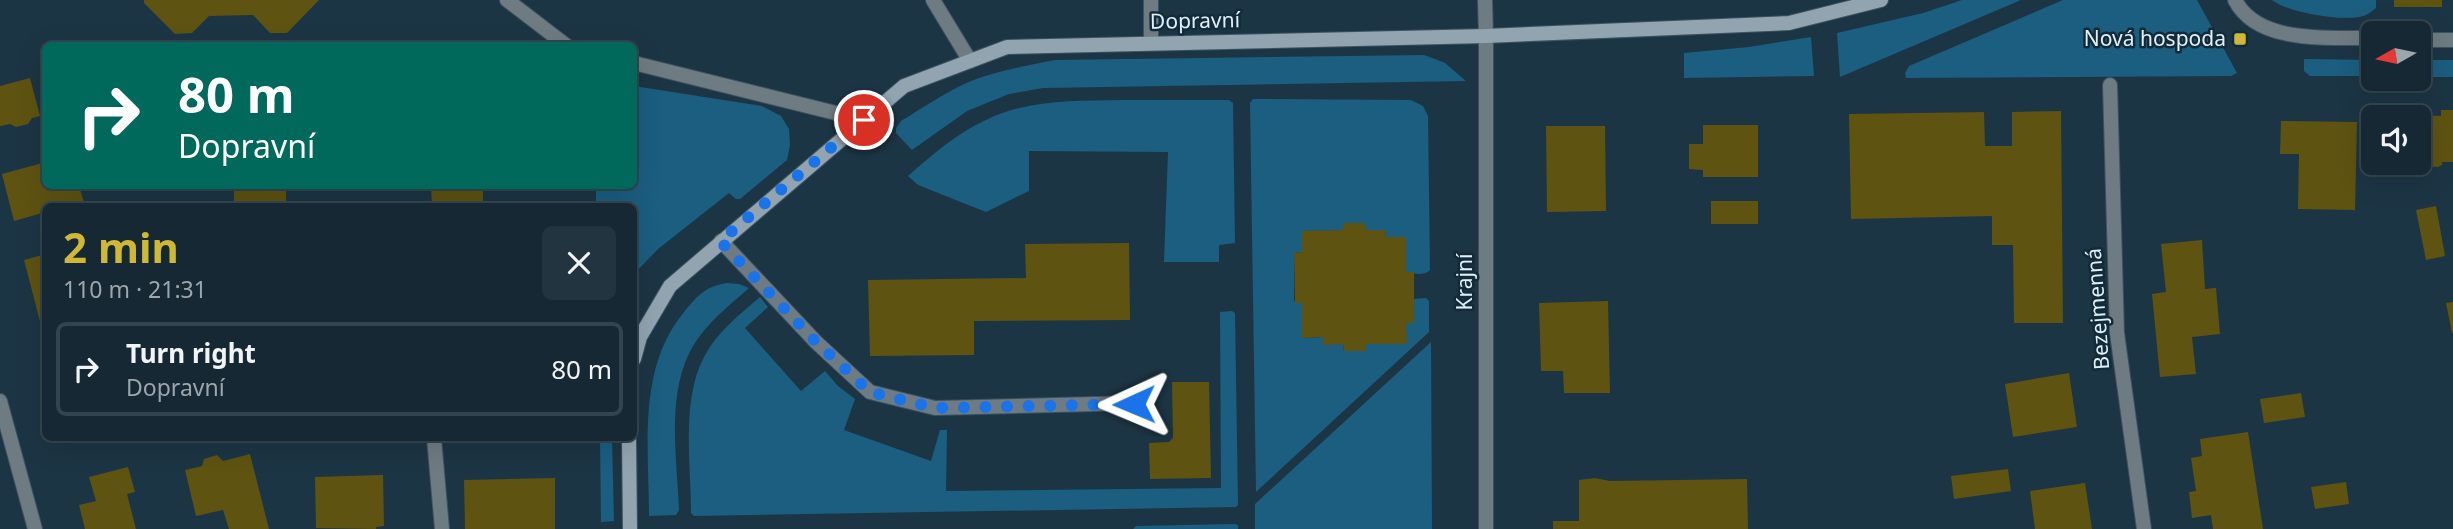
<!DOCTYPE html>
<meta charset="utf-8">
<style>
body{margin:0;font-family:"Noto Sans",sans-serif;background:#22343f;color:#f1f3f6;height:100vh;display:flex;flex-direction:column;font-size:26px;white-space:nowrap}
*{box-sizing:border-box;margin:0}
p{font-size:23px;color:#9da6ac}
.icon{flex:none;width:38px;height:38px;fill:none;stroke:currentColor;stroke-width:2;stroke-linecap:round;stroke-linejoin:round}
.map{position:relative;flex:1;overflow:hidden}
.panel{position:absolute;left:42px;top:203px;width:595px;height:238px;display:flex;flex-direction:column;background:#152833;border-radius:10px;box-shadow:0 7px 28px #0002,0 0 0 2px #34444e}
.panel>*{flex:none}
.banner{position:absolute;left:42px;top:42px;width:595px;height:147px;border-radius:10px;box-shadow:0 7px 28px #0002,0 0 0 2px #34444e;background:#00695c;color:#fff;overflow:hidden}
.needle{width:46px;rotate:261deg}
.fabs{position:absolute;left:2361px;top:21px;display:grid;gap:14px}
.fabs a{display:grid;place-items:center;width:70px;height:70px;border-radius:10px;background:#152833;box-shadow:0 7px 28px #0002,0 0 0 2px #34444e;font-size:35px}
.pin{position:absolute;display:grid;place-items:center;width:60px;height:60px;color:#fff;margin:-30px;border:4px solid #fff;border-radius:50%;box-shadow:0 2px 7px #0007}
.me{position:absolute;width:77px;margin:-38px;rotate:269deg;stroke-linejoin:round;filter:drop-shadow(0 0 5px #0008)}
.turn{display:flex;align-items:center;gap:24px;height:147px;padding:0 21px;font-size:32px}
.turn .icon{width:91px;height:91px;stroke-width:2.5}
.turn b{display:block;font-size:49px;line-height:60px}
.round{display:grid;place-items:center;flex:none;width:74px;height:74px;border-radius:10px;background:#22343f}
.head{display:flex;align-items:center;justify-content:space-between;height:119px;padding:0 21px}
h1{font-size:42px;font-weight:700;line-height:52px;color:#cfb837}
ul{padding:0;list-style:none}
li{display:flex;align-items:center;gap:21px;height:94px;margin:0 14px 10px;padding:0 7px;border:4px solid #34444e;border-radius:10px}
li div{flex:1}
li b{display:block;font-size:26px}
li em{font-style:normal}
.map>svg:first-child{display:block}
</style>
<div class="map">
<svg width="2453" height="529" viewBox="0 0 2453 529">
<rect width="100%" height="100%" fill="#1c3544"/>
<!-- green -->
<path fill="#1b5e80" d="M1962 0H2021L1840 77 1837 33 1923 13Z
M2063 0H2197L2237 73 2231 76 1906 78 1905 73 1909 66Z
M2272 0H2376V8C2373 10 2370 13 2366 15 2347 23 2288 13 2272 0Z
M1811 37 1814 76 1684 78V53L1749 47Z
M1424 55 1445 63 1466 81 1043 88 1009 94 967 111 912 150 896 133V128L901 121C926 106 951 88 979 78 1003 70 1029 65 1055 60Z
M2304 59 2373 60V76H2310L2304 71Z
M2419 60H2453V77H2419Z
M634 86 762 106 781 116 789 129 790 145 787 160 740 199H736L729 193 658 249 634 274V206H596V186H634Z
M1253 99 1411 100 1423 106 1428 116 1430 270C1424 276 1413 274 1406 272V238L1386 237 1385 230 1302 231V252L1294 253V301L1302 303 1303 338 1323 337V344H1343L1344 351H1366V344H1406V323L1414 322V299L1426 298 1429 301V332L1256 492 1250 103Z
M1229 100 1233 103 1235 243 1219 245V262H1164L1168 152 1029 151V191L986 212 918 185 908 176C932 155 957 133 986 120 1028 99 1077 101 1122 100 1158 100 1194 100 1229 100Z
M727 283 739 284 749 288C731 304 713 318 699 337 664 384 677 455 679 510L676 515 649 516C649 447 637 369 684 312 697 296 706 286 727 283Z
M760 297 768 307 745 328 801 391 825 371 838 386 855 399 844 430 931 461 940 430H947L946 491 1221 488 1220 312 1232 311 1235 313 1238 505 1236 507 694 516 691 513C691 465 681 400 704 357 717 332 739 315 760 297Z
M1431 342 1432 529H1255V504Z
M600 438H612L614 521 601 522Z
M1235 524 1238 525V529H1133L1136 526Z"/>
<!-- building -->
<path fill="#5e5311" d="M144 0H319L287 33H270L253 15 209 16 192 33 175 34 144 3Z
M2394 0H2442V7H2394Z
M30 78 40 116 32 118 28 124 16 127 10 124 0 126V86Z
M2441 110H2453V162H2442V165L2438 167 2412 165V163H2418V115L2441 116Z
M2061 111 2063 323H2014L2013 245H1992V216L1851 219 1849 114 1984 112 1985 146H2012V112Z
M2281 121 2357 122 2355 210 2298 209 2299 154H2280Z
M1703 125H1758V177H1703V170L1689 169V144H1703Z
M1546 126H1605L1606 211 1547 212Z
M46 162V186H79L84 202 68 206H46V212L14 221 2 174Z
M234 186H286V206H234Z
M431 186H483V206H432Z
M1711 201H1758V224H1711Z
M2436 206 2445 256 2426 260 2416 210Z
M1343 223H1365L1366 230H1385L1386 237H1406V272H1414V323H1406L1407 344H1366V351H1344L1343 344 1323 345V337L1302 338V303H1295L1294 253 1302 252V231L1343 230Z
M2202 240 2205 289 2216 288 2220 334 2192 337 2196 374 2160 377 2152 294 2166 292 2161 244Z
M1129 243 1130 320 974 321V355L870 356 868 280 1026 278 1025 244Z
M46 254V328L42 329 24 260Z
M1608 301 1610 393H1564L1563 371H1541L1539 303Z
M2453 302V333H2452L2446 303Z
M2069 373 2077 427 2013 437 2005 384Z
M1172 382H1209L1211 478 1150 479 1149 443 1169 442 1173 438Z
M2301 393 2305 417 2264 423 2260 399Z
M2248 432 2263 529H2213L2211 515 2192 518 2189 492 2196 491 2191 458 2202 456 2200 439Z
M250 454 269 529H229L223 510 196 516 185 470 202 466 204 459 217 455 223 461Z
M128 467 135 492 127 494 136 529H85L79 505 96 501 89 477Z
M2008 469 2011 491 1954 499 1951 476Z
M383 475 384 526 376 527V529L316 528 315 477Z
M555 478V529H465L464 480Z
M1595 478 1610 481 1747 479 1748 529H1553V521H1579V480Z
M2346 482 2349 504 2315 509 2311 487Z
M2085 483 2092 529H2035L2030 491Z"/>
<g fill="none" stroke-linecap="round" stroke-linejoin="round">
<!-- lane casing -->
<g stroke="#3c5361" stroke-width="16">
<path id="lane" d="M507 0 567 46
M933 0 970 61
M1485 0 1486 36
M2235 0C2258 45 2331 37 2373 38
M2418 40H2453
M634 63 864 120"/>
</g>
<!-- street casing -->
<g stroke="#3c5361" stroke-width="16">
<path id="street" d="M1486 36V529
M1151 43V0
M2110 85 2117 333 2144 529
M721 241 816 342 870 392 935 408 1134 403
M0 401 35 529
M434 438 442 529"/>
</g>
<!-- secondary casing -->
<g stroke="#3c5361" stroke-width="16">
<path id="secondary" d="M634 359 640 337 670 286 904 86 1007 47 1486 36 1789 23 1881 0
M629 438 630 529"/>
</g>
<!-- lane -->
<use href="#lane" stroke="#6f7b82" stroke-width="14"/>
<!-- street -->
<use href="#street" stroke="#6f7b82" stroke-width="14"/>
<!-- secondary -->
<use href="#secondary" stroke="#91a4b0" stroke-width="14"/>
</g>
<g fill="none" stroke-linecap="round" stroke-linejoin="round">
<!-- route -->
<path stroke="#1a73e8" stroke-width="12" stroke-dasharray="0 21.6" d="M864 120 720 241 816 342 870 392 935 408 1134 404"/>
</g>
<!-- markers -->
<rect fill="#cfb837" stroke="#122b39" stroke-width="2.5" x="2233" y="32" width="14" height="14" rx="3.5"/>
<g text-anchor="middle" stroke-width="5" stroke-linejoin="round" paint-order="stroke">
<!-- street labels -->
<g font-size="21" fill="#e1eff9" stroke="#122b39">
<text transform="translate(1195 21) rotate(-1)" y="7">Dopravní</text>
<text transform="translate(1465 282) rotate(-90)" y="7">Krajní</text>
<text transform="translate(2098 309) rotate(-94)" y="7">Bezejmenná</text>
</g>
<!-- poi labels -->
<g font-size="21" fill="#e1eff9" stroke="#122b39" text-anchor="end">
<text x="2226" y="46">Nová hospoda</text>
</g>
</g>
</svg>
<div class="fabs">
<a><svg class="needle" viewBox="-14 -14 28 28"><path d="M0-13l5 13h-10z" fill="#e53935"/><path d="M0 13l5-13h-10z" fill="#9da6ac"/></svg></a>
<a><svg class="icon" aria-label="sound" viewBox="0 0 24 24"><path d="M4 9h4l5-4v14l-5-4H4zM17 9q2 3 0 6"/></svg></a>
</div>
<div class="pin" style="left:864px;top:120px;background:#d93025"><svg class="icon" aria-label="arrive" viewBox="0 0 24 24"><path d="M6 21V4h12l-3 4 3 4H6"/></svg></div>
<svg class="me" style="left:1134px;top:404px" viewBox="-20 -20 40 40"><path d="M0-17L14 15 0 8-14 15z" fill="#1a73e8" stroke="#fff" stroke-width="4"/></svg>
<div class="banner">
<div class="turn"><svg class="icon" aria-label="right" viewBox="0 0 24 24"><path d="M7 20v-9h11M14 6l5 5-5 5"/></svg><div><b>80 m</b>Dopravní</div></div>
</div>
<section class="panel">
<div class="head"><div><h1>2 min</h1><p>110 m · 21:31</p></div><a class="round"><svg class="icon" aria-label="close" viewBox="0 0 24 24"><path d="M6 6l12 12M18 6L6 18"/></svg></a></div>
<ul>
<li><svg class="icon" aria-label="right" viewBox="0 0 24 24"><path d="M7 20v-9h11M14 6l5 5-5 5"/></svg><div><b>Turn right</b><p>Dopravní</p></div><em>80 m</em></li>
</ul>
</section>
</div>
